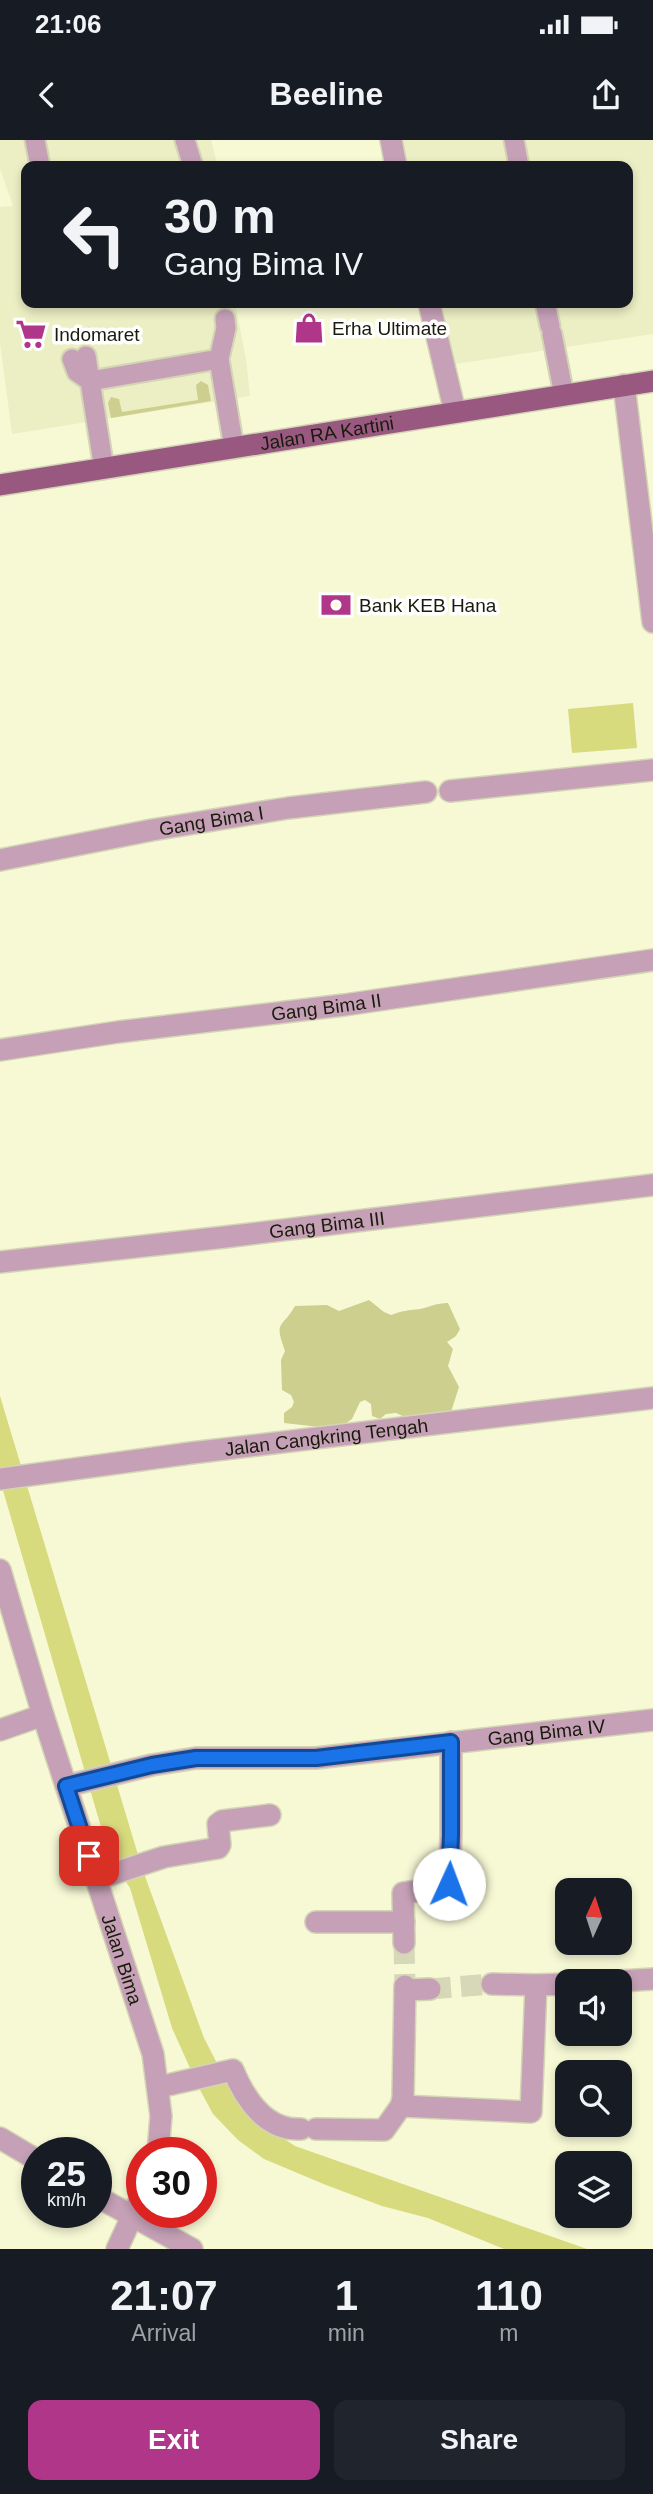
<!DOCTYPE html>
<style>
body{margin:0;font-family:Helvetica,sans-serif;background:#20242c;color:#f1f3f6;height:100vh;display:flex;flex-direction:column;font-size:26px;white-space:nowrap}
*{box-sizing:border-box;margin:0}
p{font-size:23px;color:#9ea1a6}
.icon{flex:none;width:38px;height:38px;fill:none;stroke:currentColor;stroke-width:2;stroke-linecap:round;stroke-linejoin:round}
.map{position:relative;height:2109px;overflow:hidden}
.sheet{display:flex;flex-direction:column;background:#171b24;flex:1}
.sheet>*{flex:none}
.banner{position:absolute;left:21px;top:21px;width:612px;height:147px;border-radius:14px;box-shadow:0 4px 10px #0003;background:#171b24;color:#f1f3f6;overflow:hidden}
.needle{width:46px;rotate:3deg}
.fabs{position:absolute;left:555px;top:1738px;display:grid;gap:14px}
.fabs a{display:grid;place-items:center;width:77px;height:77px;border-radius:14px;background:#171b24;box-shadow:0 4px 10px #0003;font-size:35px}
.speed{position:absolute;left:21px;top:1997px;display:flex;gap:14px;font-size:35px;font-weight:700;text-align:center}
.speed>*{display:grid;place-content:center;width:91px;height:91px;border-radius:50%;background:#171b24;box-shadow:0 4px 10px #0003;line-height:1}
.speed small{font-size:18px;font-weight:400}
.speed .limit{border:10px solid #d22;background:#fff;color:#111}
.pin{position:absolute;display:grid;place-items:center;width:60px;height:60px;color:#fff;margin:-30px;border-radius:14px;box-shadow:0 4px 10px #0006}
.me{position:absolute;width:77px;margin:-38px;rotate:2deg;stroke-linejoin:round;filter:drop-shadow(0 0 5px #0008)}
.turn{display:flex;align-items:center;gap:24px;height:147px;padding:0 28px;font-size:32px}
.turn .icon{width:91px;height:91px;stroke-width:2.5}
.turn b{display:block;font-size:49px;line-height:60px}
.eta{display:flex;justify-content:space-evenly;align-items:center;height:119px;text-align:center}
.eta b{font-size:42px;font-weight:700;line-height:49px}
.primary-button{display:flex;gap:14px;margin-top:auto;padding:14px 28px}
.primary-button a{flex:1;height:80px;border-radius:14px;background:#b0368a;color:#fff;font-size:28px;font-weight:700;line-height:80px;text-align:center}
.primary-button a+a{background:#20242c;color:#f1f3f6}
.status{display:flex;justify-content:space-between;align-items:center;height:49px;padding:0 35px;background:#171b24;direction:ltr}
.status svg{height:19px;fill:currentColor}
header{display:flex;justify-content:space-between;align-items:center;height:91px;padding:0 28px;background:#171b24;font-size:32px;font-weight:700}
.map>svg:first-child{display:block}
</style>
<div class="status"><b>21:06</b><svg viewBox="0 0 49 12"><path d="M0 12V9h3v3zM5 12V6h3v6zM10 12V3h3v9zM15 12V0h3v12zM26 1h20v11H26zM47 4h2v5h-2z"/></svg></div>
<header><svg class="icon" aria-label="back" viewBox="0 0 24 24"><path d="M15 5l-7 7 7 7"/></svg>Beeline<svg class="icon" aria-label="share" viewBox="0 0 24 24"><path d="M12 15V3M7 8l5-5 5 5M5 13v7h14v-7"/></svg></header>
<div class="map">
<svg width="653" height="2109" viewBox="0 0 653 2109">
<rect width="100%" height="100%" fill="#f7f9d5"/>
<!-- built -->
<path fill="#ecefc3" d="M0 0H211L217 23 208 26H26V163H235L246 219 250 256 12 294 0 203V67L13 66 0 29Z
M396 0H653V194L455 224 440 163H628V26H403Z"/>
<!-- green -->
<path fill="#cdcf8f" d="M201 241 208 245 211 261 111 278 108 263 111 257 119 259 122 272 198 260 196 245Z
M369 1160 384 1172 391 1175C401 1171 409 1170 420 1169 430 1167 436 1163 448 1163L460 1189 456 1196 447 1202 453 1209 448 1226 459 1247 451 1272 405 1277 396 1273 386 1274 380 1279 372 1276 371 1264 365 1260 360 1262 352 1279 337 1289 284 1283V1273L292 1267 294 1262 291 1255 282 1250 281 1220 285 1211C274 1180 281 1190 295 1166L327 1165 339 1171Z"/>
<!-- water -->
<path fill="#d7da7d" d="M633 563 637 608 572 613 568 569Z
M0 1256 142 1728 204 1898 237 1962 254 1979 295 2006 587 2109H504L428 2078 382 2066 326 2045 264 2019 238 2000 213 1974 199 1948 172 1888 130 1748 110 1718 0 1340Z"/>
<g fill="none" stroke-linecap="round" stroke-linejoin="round">
<!-- minor-tunnel -->
<path stroke="#d6d8b7" stroke-width="21" stroke-dasharray="21 10" stroke-linecap="butt" d="M404 1803 405 1846
M430 1849 492 1844"/>
<!-- service casing -->
<g stroke="#d4d5b5" stroke-width="23">
<path id="service" d="M35 0 40 26
M185 0 193 26
M514 0 519 26
M545 163 550 186
M552 194 564 255
M86 216 90 241
M72 219 77 232 90 241
M219 219 226 188 225 179
M104 329 90 241 219 219 234 308"/>
</g>
<!-- minor casing -->
<g stroke="#d4d5b5" stroke-width="24">
<g id="minor">
<path d="M391 0 396 26"/>
<path d="M429 163 455 272"/>
<path d="M624 245 653 482"/>
<path d="M450 651 653 630"/>
<path id="s1" d="M0 720 152 690 288 668 426 652"/>
<path id="s2" d="M0 910 118 892 344 865 653 820"/>
<path id="s3" d="M0 1122 225 1097 653 1045"/>
<path id="s4" d="M0 1339 191 1313 653 1258"/>
<path id="s5" d="M0 1430 43 1575 153 1914 161 1976 158 2012"/>
<path d="M0 1590 43 1575"/>
<path id="s6" d="M66 1646 152 1625 196 1618H316L653 1580"/>
<path d="M97 1739 164 1717 218 1708 220 1705 218 1684 222 1681 270 1675"/>
<path d="M316 1782H404"/>
<path d="M404 1803 403 1753 447 1747 449 1744 451 1695V1602"/>
<path d="M620 1841 653 1839"/>
<path d="M536 1845 567 1844"/>
<path d="M405 1850 430 1849"/>
<path d="M159 1947 233 1930C245 1959 266 1991 301 1989"/>
<path d="M401 1966 531 1972 536 1845 492 1844"/>
<path d="M316 1989 384 1990 401 1966 403 1958 405 1846"/>
<path d="M0 1998 37 2020"/>
<path d="M96 2056 192 2109"/>
<path d="M117 2109 142 2055"/>
</g>
</g>
<!-- primary casing -->
<g stroke="#d4d5b5" stroke-width="24">
<g id="primary">
<path id="s7" d="M0 345 653 241"/>
</g>
</g>
<!-- service -->
<use href="#service" stroke="#c5a0b6" stroke-width="19"/>
<!-- minor -->
<use href="#minor" stroke="#c5a0b6" stroke-width="21"/>
<!-- primary -->
<use href="#primary" stroke="#985880" stroke-width="21"/>
</g>
<g fill="none" stroke-linecap="round" stroke-linejoin="round">
<!-- route casing -->
<g stroke="#114b97" stroke-width="18">
<path id="route" d="M89 1716 66 1646 152 1625 196 1618H316L451 1602V1695L449 1744"/>
</g>
<!-- route -->
<use href="#route" stroke="#1a73e8" stroke-width="12"/>
</g>
<!-- icons -->
<defs>
<g id="shop-bare" transform="scale(2.415)"><path d="M-5-2.5h2.3a2.7 3.5 0 0 1 5.4 0H5L5.5 6h-11ZM-1.5-2.5h3a1.5 2.3 0 0 0-3 0Z" fill="#b0368a" stroke="#fff" stroke-width="2.5" paint-order="stroke"/></g>
<g id="supermarket-bare" transform="scale(2.415)"><path d="M-6-5.5h2.5l.6 2H6L4.5 2H-2.5L-4.4-4H-6ZM-1.5 3.2a1.3 1.3 0 1 0 .1 0ZM3 3.2a1.3 1.3 0 1 0 .1 0Z" fill="#b0368a" stroke="#fff" stroke-width="2.5" paint-order="stroke"/></g>
<g id="bank-bare" transform="scale(2.415)"><path d="M-6-4H6V4H-6ZM0-2.3a2.3 2.3 0 1 0 0 4.6a2.3 2.3 0 1 0 0-4.6Z" fill="#b0368a" stroke="#fff" stroke-width="2.5" paint-order="stroke"/></g>
</defs>
<g fill-rule="evenodd">
<use href="#shop-bare" x="309" y="188"/>
<use href="#supermarket-bare" x="31" y="194"/>
<use href="#bank-bare" x="336" y="465"/>
</g>
<g text-anchor="middle" stroke-width="7" stroke-linejoin="round" paint-order="stroke">
<!-- poi labels -->
<g font-size="19" fill="#1a1b0d" stroke="#fff" text-anchor="start">
<text x="332" y="195">Erha Ultimate</text>
<text x="54" y="201">Indomaret</text>
<text x="359" y="472">Bank KEB Hana</text>
</g>
<!-- street labels -->
<g font-size="19" fill="#1a1b0d" stroke="#fff">
<text dy="7" stroke="none"><textPath href="#s7" startOffset="331">Jalan RA Kartini</textPath></text>
<text dy="7" stroke="none"><textPath href="#s1" startOffset="215">Gang Bima I</textPath></text>
<text dy="7" stroke="none"><textPath href="#s2" startOffset="329">Gang Bima II</textPath></text>
<text dy="7" stroke="none"><textPath href="#s3" startOffset="329">Gang Bima III</textPath></text>
<text dy="7" stroke="none"><textPath href="#s4" startOffset="329">Jalan Cangkring Tengah</textPath></text>
<text dy="7" stroke="none"><textPath href="#s6" startOffset="485">Gang Bima IV</textPath></text>
<text dy="7" stroke="none"><textPath href="#s5" startOffset="408">Jalan Bima</textPath></text>
</g>
</g>
</svg>
<div class="fabs">
<a><svg class="needle" viewBox="-14 -14 28 28"><path d="M0-13l5 13h-10z" fill="#e53935"/><path d="M0 13l5-13h-10z" fill="#9ea1a6"/></svg></a>
<a><svg class="icon" aria-label="sound" viewBox="0 0 24 24"><path d="M4 9h4l5-4v14l-5-4H4zM17 9q2 3 0 6"/></svg></a>
<a><svg class="icon" aria-label="search" viewBox="0 0 24 24"><circle cx="10" cy="10" r="6"/><path d="M15 15l6 6"/></svg></a>
<a><svg class="icon" aria-label="layers" viewBox="0 0 24 24"><path d="M12 4l9 5-9 5-9-5zM3 14l9 5 9-5"/></svg></a>
</div>
<div class="speed"><div>25<small>km/h</small></div><div class="limit">30</div></div>
<div class="pin" style="left:89px;top:1716px;background:#d93025"><svg class="icon" aria-label="arrive" viewBox="0 0 24 24"><path d="M6 21V4h12l-3 4 3 4H6"/></svg></div>
<svg class="me" style="left:449px;top:1744px" viewBox="-20 -20 40 40"><circle r="19" fill="#fff"/><path d="M0-13L10 11 0 6-10 11z" fill="#1a73e8"/></svg>
<div class="banner">
<div class="turn"><svg class="icon" aria-label="left" viewBox="0 0 24 24"><path d="M17 20v-9H6M10 6l-5 5 5 5"/></svg><div><b>30 m</b>Gang Bima IV</div></div>
</div>
</div>
<section class="sheet">
<div class="eta">
<div><b>21:07</b><p>Arrival</p></div>
<div><b>1</b><p>min</p></div>
<div><b>110</b><p>m</p></div>
</div>
<div class="primary-button"><a>Exit</a><a>Share</a></div>
</section>
